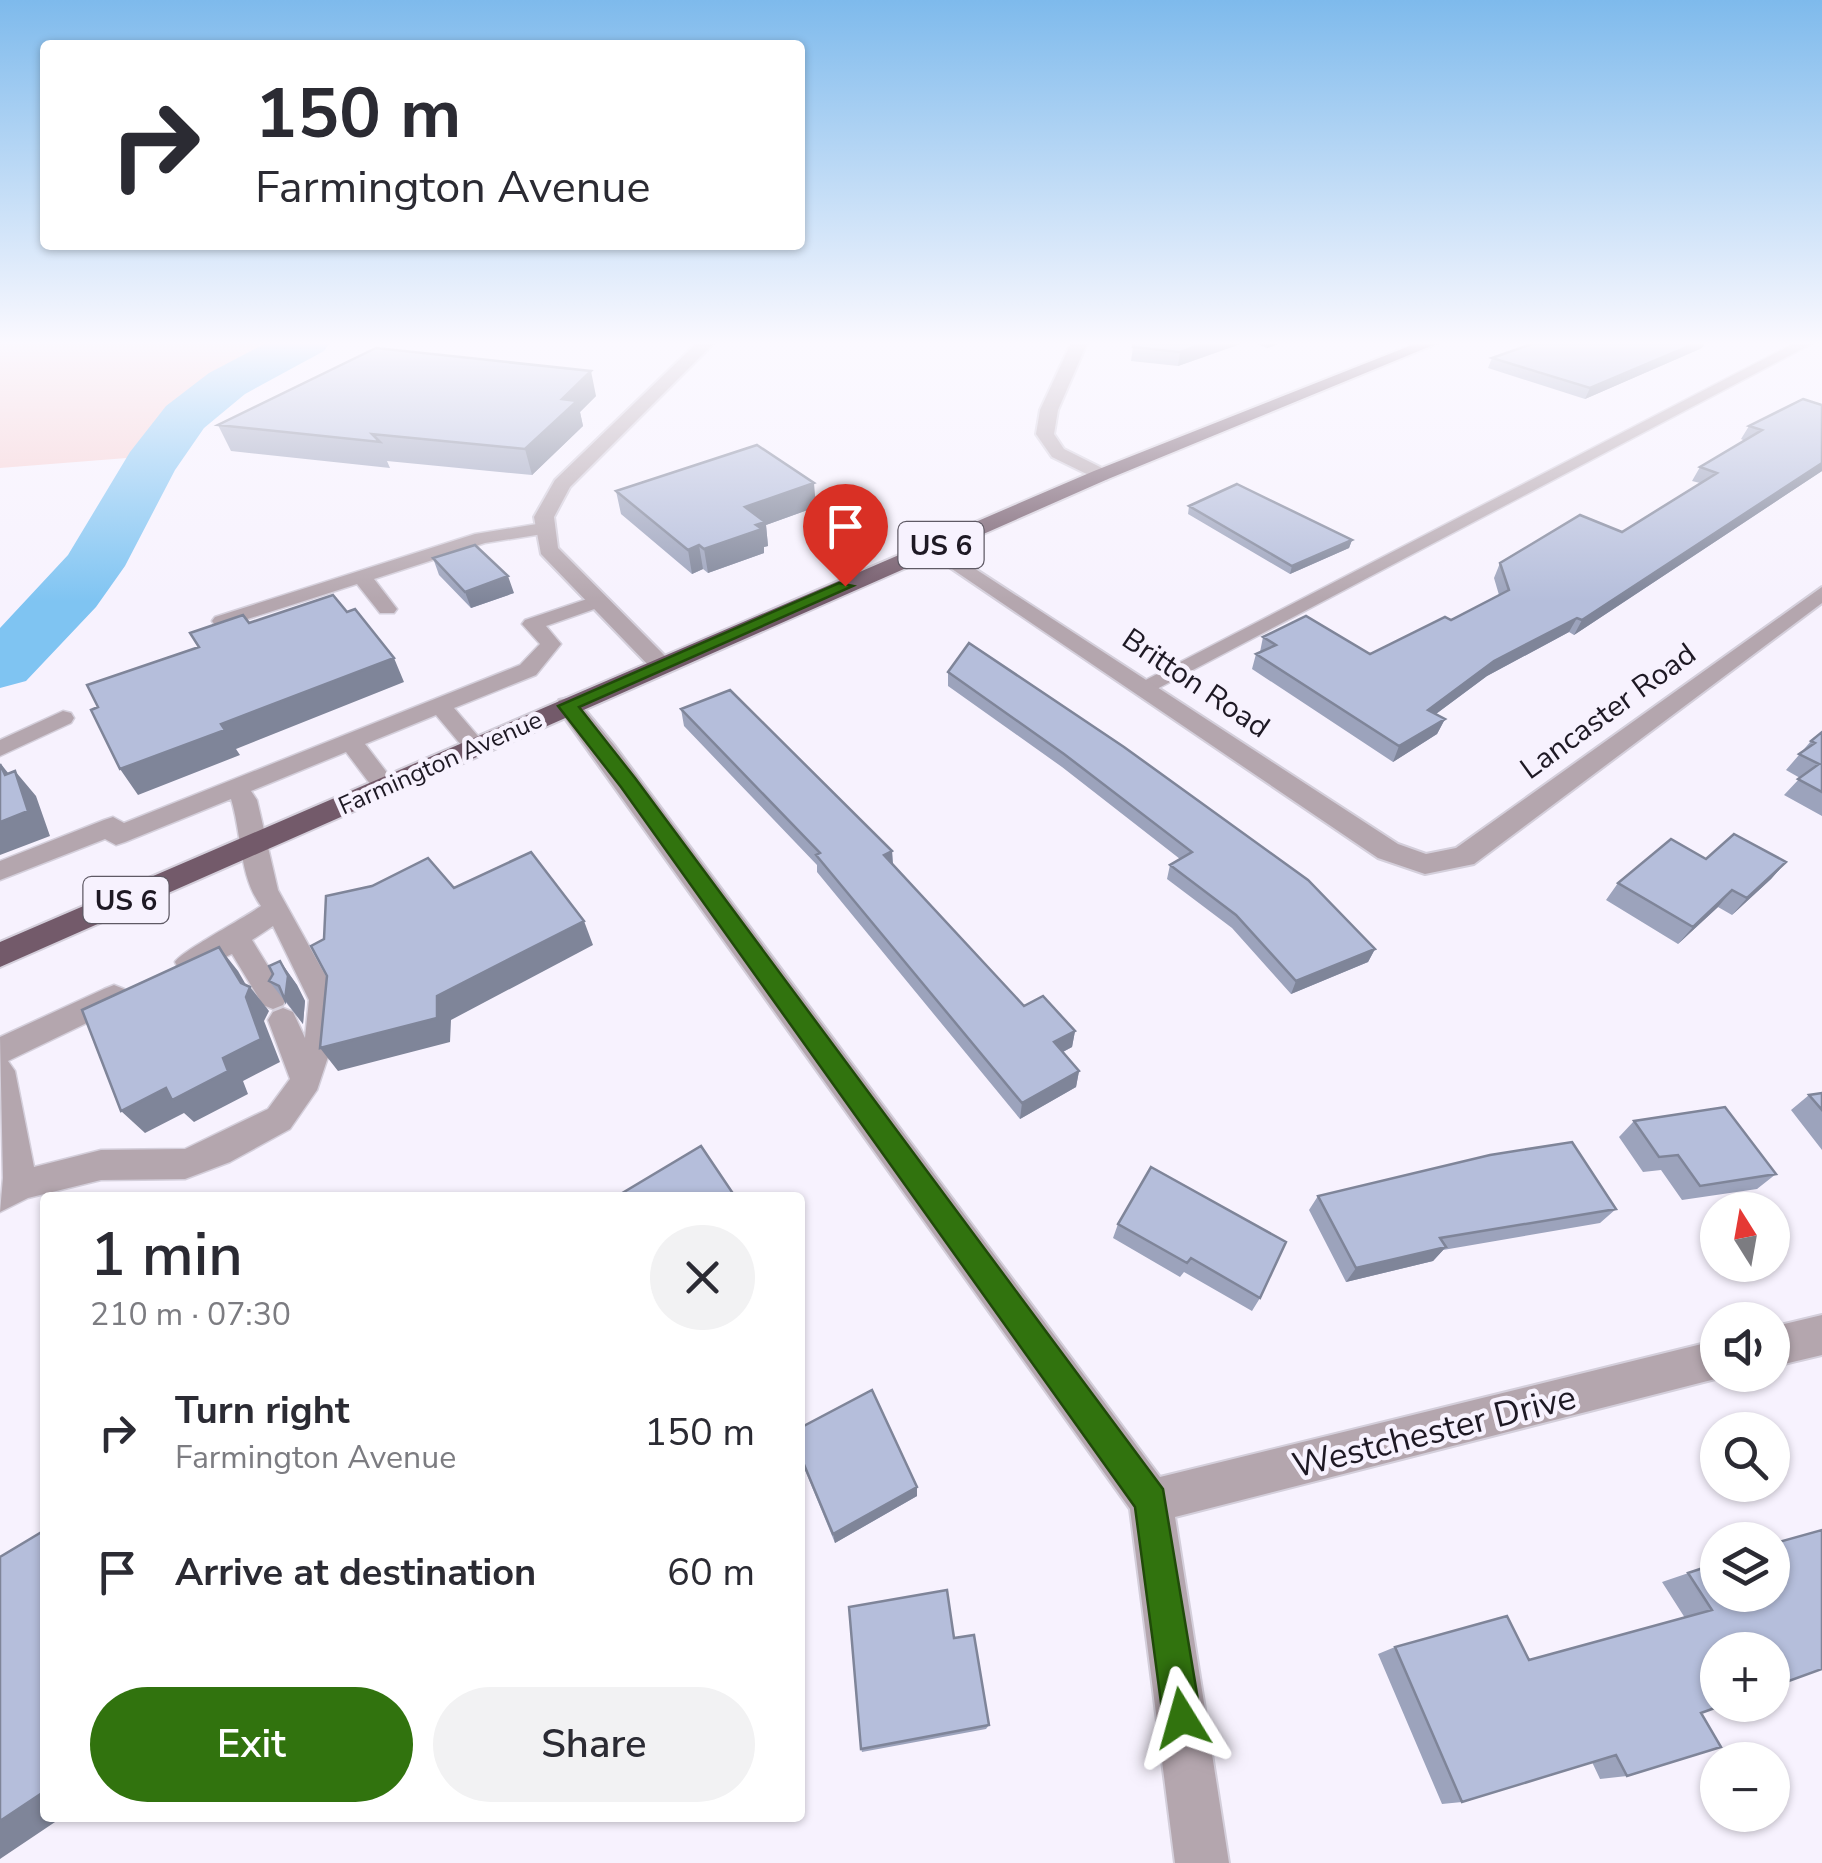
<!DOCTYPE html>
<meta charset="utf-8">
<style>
body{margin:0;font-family:"Nunito Sans",sans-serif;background:#f2f2f3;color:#2b2b33;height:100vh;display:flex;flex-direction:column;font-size:38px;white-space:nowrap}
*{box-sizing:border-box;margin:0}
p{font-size:32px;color:#7c7c81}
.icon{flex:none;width:55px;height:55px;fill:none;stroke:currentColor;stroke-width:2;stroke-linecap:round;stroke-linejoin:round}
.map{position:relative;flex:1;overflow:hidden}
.side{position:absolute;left:40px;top:1192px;width:765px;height:630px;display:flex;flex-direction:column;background:#fff;border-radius:10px;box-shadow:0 2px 8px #0004}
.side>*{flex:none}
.guide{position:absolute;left:40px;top:40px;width:765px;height:210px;border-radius:10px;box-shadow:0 2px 8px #0004;background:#fff;color:#2b2b33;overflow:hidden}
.needle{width:65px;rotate:349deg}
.tools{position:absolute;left:1700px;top:1192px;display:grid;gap:20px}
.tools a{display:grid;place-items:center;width:90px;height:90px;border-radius:50%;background:#fff;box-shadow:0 2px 8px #0004;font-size:50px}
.pin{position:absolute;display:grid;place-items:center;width:85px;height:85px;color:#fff;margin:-102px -42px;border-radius:50% 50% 50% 0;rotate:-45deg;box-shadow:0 0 10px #0007}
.pin .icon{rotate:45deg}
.me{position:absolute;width:110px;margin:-55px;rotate:352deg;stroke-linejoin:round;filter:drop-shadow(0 0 8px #0008)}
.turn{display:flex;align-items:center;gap:35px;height:210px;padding:0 50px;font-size:45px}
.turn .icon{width:130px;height:130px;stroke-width:2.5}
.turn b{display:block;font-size:70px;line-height:85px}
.round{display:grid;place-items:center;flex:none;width:105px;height:105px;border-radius:52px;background:#f2f2f3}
.overview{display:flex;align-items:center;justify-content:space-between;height:170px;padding:0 50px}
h1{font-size:60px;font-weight:600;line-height:75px}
.cta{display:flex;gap:20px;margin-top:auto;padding:20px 50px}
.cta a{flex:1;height:115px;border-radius:60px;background:#31730e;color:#fff;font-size:40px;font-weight:600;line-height:115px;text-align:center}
.cta a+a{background:#f2f2f3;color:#2b2b33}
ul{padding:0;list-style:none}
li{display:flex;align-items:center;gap:30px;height:140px;padding:0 50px}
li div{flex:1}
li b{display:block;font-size:38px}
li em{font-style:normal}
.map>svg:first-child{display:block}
</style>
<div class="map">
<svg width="1822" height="1863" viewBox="0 0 1822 1863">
<rect width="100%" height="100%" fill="#f7f2fe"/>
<!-- green -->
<path fill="#f7cfd1" d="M0 341H307C237 377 204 393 152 456L0 468Z"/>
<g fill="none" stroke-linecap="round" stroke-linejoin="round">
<!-- river -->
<path fill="#7fc4f2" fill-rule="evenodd" d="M270 341H331L324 351 245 394 204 428 175 470 125 566 96 607 26 681 0 688V628L68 555 130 452 166 406 209 373Z"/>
<!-- service casing -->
<g stroke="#d4cfdb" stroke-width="3">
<path id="service" d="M1799 341H1817L1153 691H1137L1134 686Z
M543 523 549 525V533L485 543 374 579 397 609 394 613H380L357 584 229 625H215L212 621 215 617 475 534Z
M596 596 603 598V606L546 626 561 644 536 675 454 708 483 742 487 747 483 752H467L436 715 365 744 398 787 395 793H377L346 752 251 791 257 800 278 890 339 1000 336 1033 317 1090 290 1129 230 1162 185 1179 101 1180 28 1198 0 1212 3 1178 0 1037 104 989 114 985 124 989 128 997 124 1005 8 1061 15 1071 34 1167 101 1150 185 1149 268 1109 290 1079 268 1020 273 1012 283 1008 293 1012 305 1038 309 1000 273 926 252 940 287 997 283 1005 273 1009 263 1005 232 954 189 973 179 970 175 962C180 952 246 917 261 906 239 876 242 834 231 799L125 842 116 845 105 839 0 880V861L104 820 113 817 124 823 520 665 540 644 522 624 525 620Z
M63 711 71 713 74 718 71 723 0 756V740Z"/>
</g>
<!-- minor casing -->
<g stroke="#d4cfdb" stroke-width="4">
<path id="minor" d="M699 341H716L570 487 554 517 558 548 669 660 673 665 669 670H653L541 554 534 517 555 480Z
M1072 341H1088L1058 410 1054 434 1064 449 1108 471V479L1101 481 1052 457 1036 434 1040 410Z
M934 542 1398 844 1426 854 1456 848 1822 587V603L1474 864 1425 874 1378 858 927 552 924 548Z
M568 698 577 700 614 745 1160 1477 1718 1340V1375H1731L1175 1517 1229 1863H1175L1130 1509 559 710 556 705 559 700Z
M1822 1315V1355L1772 1367V1327Z"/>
</g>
<!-- trunk casing -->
<g stroke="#d4cfdb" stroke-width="4">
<path id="trunk" d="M1422 341H1443L1108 479 0 967V942L1094 471Z"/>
</g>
<!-- service -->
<use href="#service" fill="#b4a6ae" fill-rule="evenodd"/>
<!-- minor -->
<use href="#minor" fill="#b4a6ae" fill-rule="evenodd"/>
<!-- trunk -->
<use href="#trunk" fill="#735a6a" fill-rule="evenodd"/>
</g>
<!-- wall -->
<path fill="#9ca3bc" d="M1249 341 1178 366 1131 361 1133 347Z
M1250 341H1287L1267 348Z
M1702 348 1585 399 1488 368 1492 358Z
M596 396 580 412 583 426 532 475 387 461 390 468 231 451 218 425Z
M1822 405V471L1574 635 1569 632 1487 676 1436 714 1445 719 1437 734 1393 762 1252 669 1256 654 1260 652 1263 637 1370 654 1451 620 1499 595 1494 578 1500 563 1622 532 1700 483 1692 481 1700 467 1745 441 1741 439 1749 426Z
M616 491 816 507 766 525 768 546 764 547V553L708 573 703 569 692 574 621 514Z
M1189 506 1352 540 1349 548 1290 574 1188 514Z
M433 558 514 593 471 608 439 575Z
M948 672 1375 949 1368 962 1291 994 1232 928 1167 879 1170 865 1180 859 1062 767 948 686Z
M681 709 892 851 893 864 1024 1006 1075 1031 1072 1047 1063 1052 1079 1071 1076 1087 1020 1119 817 872V865L684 726Z
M1822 732V816L1784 795 1800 778 1786 770 1811 741Z
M1706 859 1786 862 1771 879 1732 915 1718 907 1678 944 1606 900 1618 883Z
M280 961 297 985 305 1001 303 1024 269 981Z
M1822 1093V1150L1791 1110 1809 1095Z
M1634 1121 1776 1174 1757 1189 1682 1200 1661 1170 1643 1172 1619 1137Z
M1318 1196 1616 1209 1600 1223 1443 1250 1433 1261 1346 1282 1309 1210Z
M1118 1224 1286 1242 1260 1298 1252 1311 1184 1272 1180 1277 1113 1238Z
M800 1428 917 1496 835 1543 800 1458Z
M1718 1563 1701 1713 1627 1776 1600 1779 1592 1762 1462 1802 1442 1804 1378 1654 1395 1647 1529 1660 1685 1618 1662 1582Z
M989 1725 986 1729 862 1752 861 1749Z"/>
<!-- shaded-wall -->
<path fill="#7f8599" d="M1211 341H1249L1178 366 1180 352Z
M1269 341H1287L1267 348Z
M1701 341H1706L1702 348 1585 399 1590 388Z
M591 371 596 396 580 412 583 426 532 475 525 449 562 399Z
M1822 463V471L1574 635 1582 620Z
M814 483 816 507 766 525 768 546 764 547V553L708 573 704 549 745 507Z
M1352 540 1349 548 1290 574 1292 566Z
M699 545 703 569 692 574 688 550Z
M508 576 514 593 471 608 465 592Z
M1577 618 1569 632 1487 676 1421 725 1428 710 1494 661Z
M394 658 404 682 236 749 240 755 138 795 120 769 221 724Z
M1445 719 1437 734 1393 762 1399 746Z
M1 764 20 788 15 771 36 796 50 836 0 855V822L5 775Z
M892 851 893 868 884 855Z
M1786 862 1771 879 1732 915 1747 898Z
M1732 890 1718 907 1678 944 1693 927Z
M584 921 593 945 451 1020 450 1042 338 1071 320 1048 437 996Z
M219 947 238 971 249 990 250 987 269 1011 264 1021 280 1062 243 1081 248 1094 194 1122 184 1113 145 1133 121 1111 223 1058 246 997 241 983Z
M1375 949 1368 962 1291 994 1296 981Z
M280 961 297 985 305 1001 303 1024 285 1000Z
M1075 1031 1072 1047 1051 1058 1054 1042Z
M1079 1071 1076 1087 1020 1119 1022 1103Z
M1446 1247 1433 1261 1346 1282 1356 1268Z
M917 1487V1496L835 1543 833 1534Z
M45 1791V1818H61L0 1859V1821Z"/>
<!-- building -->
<path fill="#b5bedb" stroke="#7f8599" stroke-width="2.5" d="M1135 341H1211L1180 352 1133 347Z
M1540 341H1701L1590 388 1492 358Z
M376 348 591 371 562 399 577 401 525 449 372 434 380 442 218 425Z
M1803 399 1822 405V463L1582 620 1577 618 1494 661 1428 710 1445 719 1399 746 1256 654 1276 645 1263 637 1306 616 1370 654 1445 617 1451 620 1509 590 1500 563 1580 515 1622 532 1717 473 1700 467 1762 430 1749 426Z
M757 445 814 483 745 507 765 522 756 525 762 529 704 549 699 545 688 550 616 491Z
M1237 484 1352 540 1292 566 1189 506Z
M475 545 508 576 465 592 433 558Z
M333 595 347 612 355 609 394 658 221 724 225 730 120 769 91 710 98 707 87 685 199 647 190 633 243 615 249 623Z
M969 643 1124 747 1308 880 1375 949 1296 981 1236 915 1170 865 1192 852 1064 754 948 672Z
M730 690 892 851 884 855 1024 1006 1043 996 1075 1031 1054 1042 1079 1071 1022 1103 816 855 820 853 681 709Z
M1822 732V792L1798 779 1819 764 1799 754 1815 743 1811 741Z
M0 764 5 775 15 771 28 811 0 822Z
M1734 834 1786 862 1747 898 1732 890 1693 927 1618 883 1671 839 1706 859Z
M531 852 584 921 437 996V1018L320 1048 327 976 311 946 324 939 326 896 372 886 428 858 454 888Z
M219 947 241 983 250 987 246 997 261 1039 223 1058 228 1071 172 1100 166 1088 121 1111 82 1010Z
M280 961 288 976 285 1000 279 986 269 981 273 974 269 966Z
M1822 1093V1110L1809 1095Z
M1725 1107 1776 1174 1700 1186 1678 1155 1659 1157 1634 1121Z
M1572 1142 1616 1209 1440 1238 1446 1247 1356 1268 1318 1196 1490 1155Z
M701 1146 736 1198H614Z
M1151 1167 1286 1242 1260 1298 1191 1258 1187 1263 1118 1224Z
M872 1390 917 1487 833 1534 800 1455V1428Z
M45 1530V1791L0 1821V1557Z
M1822 1530V1669L1772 1687V1650H1718V1705H1723L1701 1713 1721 1747 1627 1776 1616 1755 1462 1802 1395 1647 1507 1616 1529 1660 1712 1610 1688 1573 1718 1563V1595H1772V1544Z
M947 1590 954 1638 974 1635 989 1725 861 1749 849 1607Z"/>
<!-- sky -->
<linearGradient id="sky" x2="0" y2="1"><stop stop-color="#7ebaec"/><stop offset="0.57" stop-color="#fbf9ff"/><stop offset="1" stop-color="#fbf9ff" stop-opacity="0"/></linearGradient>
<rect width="1822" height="602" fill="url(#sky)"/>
<!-- route -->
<path fill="#31730e" stroke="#204b09" stroke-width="2.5" d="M839 583 853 586 579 707 635 778 1163 1489 1201 1718 1195 1731 1182 1737 1169 1731 1163 1718 1135 1507 621 787 558 706Z"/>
<g text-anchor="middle" stroke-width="9" stroke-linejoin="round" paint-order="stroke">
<!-- far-street labels -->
<g font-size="25" fill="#1e1924" stroke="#f7f2fe">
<text transform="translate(440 762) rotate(-24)" y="9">Farmington Avenue</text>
</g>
<!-- shield labels -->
<g fill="#f7f2fe" stroke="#5f5a65" stroke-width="2.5">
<rect x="898.5" y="522" width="85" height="46" rx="8"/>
<rect x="83.5" y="877" width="85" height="46" rx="8"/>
</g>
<g font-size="28" font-weight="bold" fill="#1e1924">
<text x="941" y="555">US 6</text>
<text x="126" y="910">US 6</text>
</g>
<!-- street labels -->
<g font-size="30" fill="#1e1924" stroke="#f7f2fe">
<text transform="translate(1196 683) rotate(34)" y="10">Britton Road</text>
<text transform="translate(1608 711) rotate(-36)" y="10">Lancaster Road</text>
</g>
<!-- near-street labels -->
<g font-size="35" fill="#1e1924" stroke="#f7f2fe">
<text transform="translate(1434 1431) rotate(-14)" y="12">Westchester Drive</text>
</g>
</g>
</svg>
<div class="tools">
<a><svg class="needle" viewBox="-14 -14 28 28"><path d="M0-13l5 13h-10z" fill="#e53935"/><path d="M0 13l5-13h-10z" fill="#7c7c81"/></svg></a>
<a><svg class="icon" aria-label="sound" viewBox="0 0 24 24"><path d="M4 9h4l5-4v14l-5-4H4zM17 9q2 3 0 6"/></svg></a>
<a><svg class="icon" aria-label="search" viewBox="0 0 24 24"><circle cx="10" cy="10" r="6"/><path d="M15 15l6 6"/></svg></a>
<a><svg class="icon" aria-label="layers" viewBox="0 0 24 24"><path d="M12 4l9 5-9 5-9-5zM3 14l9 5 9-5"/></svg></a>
<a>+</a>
<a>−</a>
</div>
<div class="pin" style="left:845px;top:586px;background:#d93025"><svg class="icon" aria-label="arrive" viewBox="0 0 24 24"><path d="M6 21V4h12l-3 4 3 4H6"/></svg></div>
<svg class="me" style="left:1182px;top:1718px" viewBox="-20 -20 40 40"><path d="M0-17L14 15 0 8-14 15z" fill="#31730e" stroke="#fff" stroke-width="4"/></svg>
<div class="guide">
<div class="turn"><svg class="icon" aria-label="right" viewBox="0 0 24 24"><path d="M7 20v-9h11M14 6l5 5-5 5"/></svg><div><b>150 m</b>Farmington Avenue</div></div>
</div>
<section class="side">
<div class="overview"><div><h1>1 min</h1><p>210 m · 07:30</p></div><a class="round"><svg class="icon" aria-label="close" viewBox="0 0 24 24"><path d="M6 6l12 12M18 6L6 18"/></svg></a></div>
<ul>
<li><svg class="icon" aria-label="right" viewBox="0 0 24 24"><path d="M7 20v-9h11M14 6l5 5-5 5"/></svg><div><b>Turn right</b><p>Farmington Avenue</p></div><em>150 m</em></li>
<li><svg class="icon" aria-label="arrive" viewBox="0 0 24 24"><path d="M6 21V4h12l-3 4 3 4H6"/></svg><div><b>Arrive at destination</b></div><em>60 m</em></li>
</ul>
<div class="cta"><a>Exit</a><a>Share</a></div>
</section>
</div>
